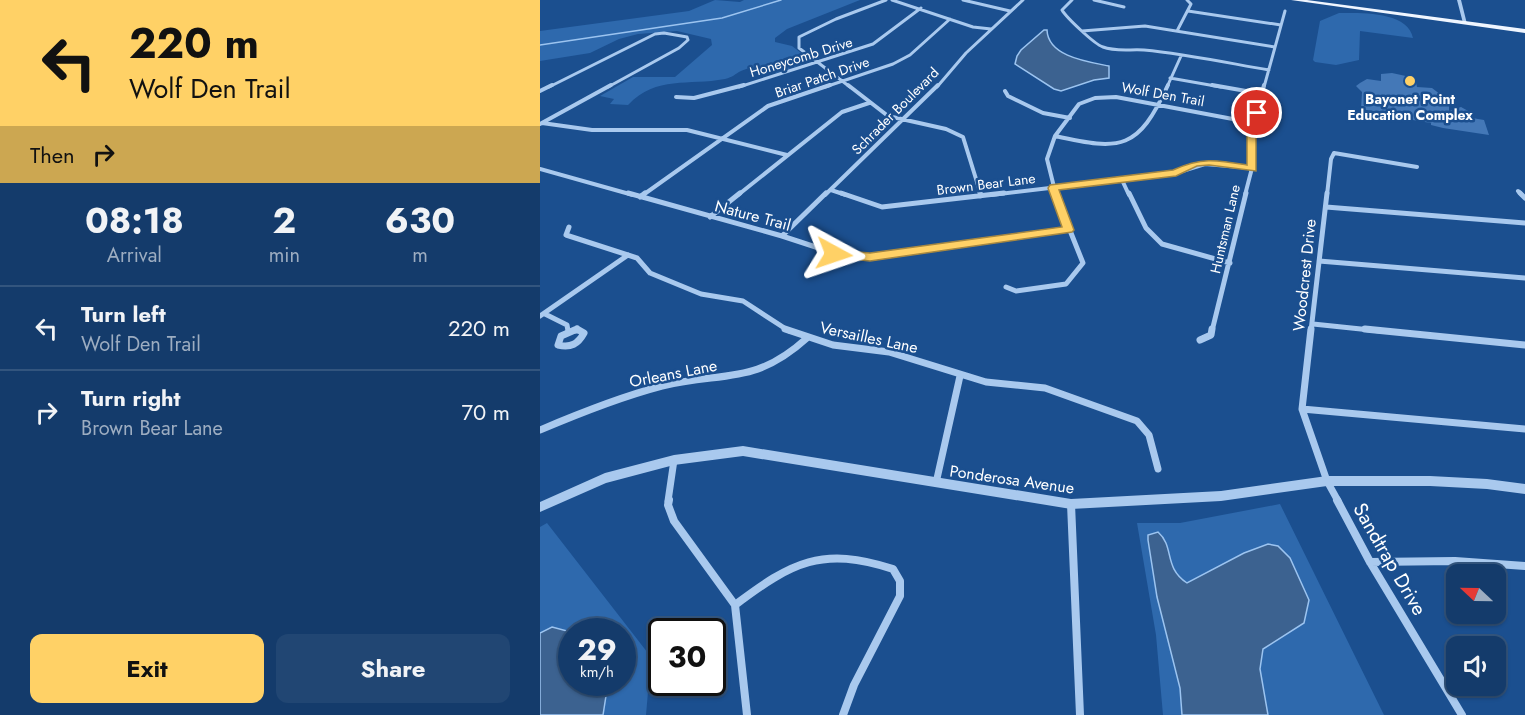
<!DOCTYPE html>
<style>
body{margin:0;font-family:Jost,sans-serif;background:#214673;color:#f1f3f6;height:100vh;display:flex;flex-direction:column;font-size:22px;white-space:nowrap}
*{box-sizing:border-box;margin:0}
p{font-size:20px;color:#9dadc1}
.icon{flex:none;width:33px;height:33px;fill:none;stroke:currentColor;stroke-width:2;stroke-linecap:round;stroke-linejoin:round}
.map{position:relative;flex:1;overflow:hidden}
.side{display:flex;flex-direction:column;background:#143b6b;width:540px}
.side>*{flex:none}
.top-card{background:#ffd166;color:#111;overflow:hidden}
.needle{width:39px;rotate:292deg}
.tools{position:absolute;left:906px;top:564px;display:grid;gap:12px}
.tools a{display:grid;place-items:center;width:60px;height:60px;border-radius:12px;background:#143b6b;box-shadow:0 2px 4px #0004,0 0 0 2px #33557e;font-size:30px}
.speed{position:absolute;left:18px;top:618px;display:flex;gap:12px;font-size:30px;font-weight:700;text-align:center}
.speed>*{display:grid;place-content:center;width:78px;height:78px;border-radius:50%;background:#143b6b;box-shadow:0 2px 4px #0004,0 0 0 2px #33557e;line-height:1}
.speed small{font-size:15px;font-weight:400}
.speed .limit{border:3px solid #111;border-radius:9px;background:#fff;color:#111}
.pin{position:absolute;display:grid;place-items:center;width:51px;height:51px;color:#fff;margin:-26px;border:3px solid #fff;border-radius:50%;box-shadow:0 2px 6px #0007}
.me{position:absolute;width:66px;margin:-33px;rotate:95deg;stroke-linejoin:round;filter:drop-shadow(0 0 4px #0008)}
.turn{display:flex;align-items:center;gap:21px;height:126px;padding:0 30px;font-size:27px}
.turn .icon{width:78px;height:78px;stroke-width:2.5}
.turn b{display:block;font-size:42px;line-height:51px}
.then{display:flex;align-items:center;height:57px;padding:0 30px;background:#0003;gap:12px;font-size:22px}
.eta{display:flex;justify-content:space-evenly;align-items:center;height:102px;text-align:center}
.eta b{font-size:36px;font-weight:700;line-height:42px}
.button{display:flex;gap:12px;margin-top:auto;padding:12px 30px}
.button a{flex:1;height:69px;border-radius:12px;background:#ffd166;color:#111;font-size:24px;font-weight:700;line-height:69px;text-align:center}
.button a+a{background:#214673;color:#f1f3f6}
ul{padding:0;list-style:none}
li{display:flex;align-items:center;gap:18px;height:84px;padding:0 30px;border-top:2px solid #33557e}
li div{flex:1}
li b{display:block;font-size:22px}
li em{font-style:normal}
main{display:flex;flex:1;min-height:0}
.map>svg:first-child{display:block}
</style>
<main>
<section class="side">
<div class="top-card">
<div class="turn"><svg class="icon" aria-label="left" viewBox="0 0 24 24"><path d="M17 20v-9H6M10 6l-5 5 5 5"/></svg><div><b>220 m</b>Wolf Den Trail</div></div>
<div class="then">Then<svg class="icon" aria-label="right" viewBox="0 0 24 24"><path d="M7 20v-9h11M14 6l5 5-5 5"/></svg></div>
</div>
<div class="eta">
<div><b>08:18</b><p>Arrival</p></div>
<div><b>2</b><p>min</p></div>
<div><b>630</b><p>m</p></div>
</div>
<ul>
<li><svg class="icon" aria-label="left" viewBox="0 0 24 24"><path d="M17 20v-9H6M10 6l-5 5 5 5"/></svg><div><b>Turn left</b><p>Wolf Den Trail</p></div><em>220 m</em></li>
<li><svg class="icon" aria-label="right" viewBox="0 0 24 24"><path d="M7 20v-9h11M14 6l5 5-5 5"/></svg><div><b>Turn right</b><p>Brown Bear Lane</p></div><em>70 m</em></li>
</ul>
<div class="button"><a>Exit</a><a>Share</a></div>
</section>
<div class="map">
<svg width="985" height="715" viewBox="0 0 985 715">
<rect width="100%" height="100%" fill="#1b4f8f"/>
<!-- green -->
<path fill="#2e69ad" d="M175 0 200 2 204 0H320L247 29 235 38V42L252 46 269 59 263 64 236 73 229 67C221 67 209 67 201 71 195 74 193 77 185 79 148 86 117 75 88 105L70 104 74 99 60 96 93 77H135L172 45 171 39 137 31 98 34 79 39 50 53 0 61V31L149 11Z
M799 13C820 13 868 11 873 38L820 31 819 60 796 65 775 62 773 60 780 21Z
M740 504 844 715H623L616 635 597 523H640Z
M7 523 111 657 106 715H63L68 683 82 682V632H31L12 627 0 633V527Z"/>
<!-- water -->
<path fill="#3c6290" stroke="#9cc4f0" stroke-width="1.5" d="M504 30H507C508 57 549 62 569 66V78L554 80 521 91 514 89 475 64 477 56 481 50Z
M618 532C635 547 623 567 647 583L704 553 728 544 738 546 750 558 769 600 764 623 723 649 720 669 728 715H642L640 688 617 597 608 540V535Z
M12 627 31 632 32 682 68 683 63 715H0V633Z"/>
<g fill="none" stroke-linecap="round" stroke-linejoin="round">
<!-- stream -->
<path stroke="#9cc4f0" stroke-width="1.5" d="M0 45 182 18 241 0"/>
</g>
<!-- building -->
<path fill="#4478b7" d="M852 73 875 78 877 87 892 88 909 101V111L921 107 930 112 932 118 944 120 949 135 903 128 891 125V123L861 118V122L844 119V113L821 109 822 92 816 86 820 83 827 79 841 81V74Z"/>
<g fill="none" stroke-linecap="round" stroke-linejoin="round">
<!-- minor-far4 -->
<path stroke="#a9c9ee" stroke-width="3" d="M352 0 433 27 451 29
M423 0 470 11
M532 0 522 10C526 17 554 44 563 47 575 52 591 49 604 50 646 54 688 63 729 70
M554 0 584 7
M648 11 741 25
M542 31 605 26 735 47
M637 31 651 4 647 0
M630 78 681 87
M9 87 115 34 124 33 147 37 148 40 139 48 68 87
M199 87 333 44 381 8
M285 87 353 64 370 55 410 19
M310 87 259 48V37L296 19 346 0
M397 87 426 53 483 0
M627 87 641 56
M724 87 745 11"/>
<!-- minor-far3 -->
<path stroke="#a9c9ee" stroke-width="4" d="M308 85 348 116 406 129 423 137 441 195
M672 85 723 94
M0 91 12 85
M465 91 468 96 503 113 530 118
M136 97 154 98 204 85
M2 123 52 130H147L247 155
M0 124 71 85
M515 136C582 151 598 150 628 85
M0 169 93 195
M582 180 589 195
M291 190 306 195
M978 191 982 195
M103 195 228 106 290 85
M198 195 302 112 329 103
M285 195 398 85
M451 195 636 173 665 164 712 168
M516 195 507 159 515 136 539 104 555 98 576 97 714 123
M705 195 712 168 711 134 724 85
M787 195 791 159 794 153 877 167"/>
<!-- minor-far2 -->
<path stroke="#a9c9ee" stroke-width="5" d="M88 193 242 236 294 253 330 257 528 230
M301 193 342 207 464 193
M440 193 441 196
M589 193 606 228 622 244 690 263
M980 193 985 198
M100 197 105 193
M786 207 985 223
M170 217 200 193
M29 227 26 235 97 258 110 273 161 294 203 301 249 331
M242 236 286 193
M779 261 985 278
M466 287 476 291 526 284 543 263 515 193
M5 314 27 325 28 331
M0 316 88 255
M773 324 840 331
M33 331H40
M672 331 706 193
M771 331 787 193"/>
<!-- minor-far1 -->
<path stroke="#a9c9ee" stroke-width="7" d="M37 329 21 336 18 345C31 348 38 344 44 333L37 329
M245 329 293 345 349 352 446 382 505 388 597 421 609 435 618 469
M771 329 762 409 787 481 798 501
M825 329 985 345
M660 340 671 335 672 329
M762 409 985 429
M0 430C40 413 80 397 122 386 183 371 214 386 267 338
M396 483 420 376
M128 501 134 460"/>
<!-- minor -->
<path stroke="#a9c9ee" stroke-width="8" d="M129 500 128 505 134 521 195 605 207 715
M797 500 830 562 922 715
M531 504 540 715
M830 562 915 561 985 566
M195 605C252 562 282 546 353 569L360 581V596L314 685 303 715"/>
<!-- tertiary -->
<path fill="#a9c9ee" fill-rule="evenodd" d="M917 0H921L927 24 923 23Z
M203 446 531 499 681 491 787 476H890L947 479 985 484V494L947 489 890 486H787L681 501 531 509 203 456 134 465 66 483 0 512V502L65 473 134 455Z"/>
<!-- primary -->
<path fill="#f0f6ff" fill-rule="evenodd" d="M751 0H767L985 29V33Z"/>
</g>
<!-- route -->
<path fill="#ffd166" stroke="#a68842" stroke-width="1.5" d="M717 110 722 113 716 134V171L669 165 657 166 636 176 519 190 534 230 532 232 330 261 294 257 288 254 294 250 330 253 522 227 508 188 510 185 633 170C662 157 677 160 707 165V134L713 113Z"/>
<!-- markers -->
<circle fill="#ffd166" stroke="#1b4f8f" stroke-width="2" cx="870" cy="81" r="6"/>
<g text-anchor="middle" stroke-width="5" stroke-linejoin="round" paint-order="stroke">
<!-- far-street labels -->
<g font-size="14" fill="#fff" stroke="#1b4f8f">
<text transform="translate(261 57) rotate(-17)" y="5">Honeycomb Drive</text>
<text transform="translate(282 77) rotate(-19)" y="5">Briar Patch Drive</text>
<text transform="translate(623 94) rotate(10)" y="5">Wolf Den Trail</text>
<text transform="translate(355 111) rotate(-45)" y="5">Schrader Boulevard</text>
<text transform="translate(446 184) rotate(-7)" y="5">Brown Bear Lane</text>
<text transform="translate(685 229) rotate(-77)" y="5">Huntsman Lane</text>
</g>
<!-- far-poi labels -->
<g font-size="14" font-weight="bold" fill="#fff" stroke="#1b4f8f">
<text x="870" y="104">Bayonet Point<tspan x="870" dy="16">Education Complex</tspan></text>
</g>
<!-- street labels -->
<g font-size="16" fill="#fff" stroke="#1b4f8f">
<text transform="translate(213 215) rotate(15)" y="6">Nature Trail</text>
<text transform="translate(764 275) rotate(-84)" y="6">Woodcrest Drive</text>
<text transform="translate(329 337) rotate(12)" y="6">Versailles Lane</text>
<text transform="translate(133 373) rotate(-11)" y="6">Orleans Lane</text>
<text transform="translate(472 479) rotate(8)" y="6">Ponderosa Avenue</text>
</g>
<!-- near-street labels -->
<g font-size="20" fill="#fff" stroke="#1b4f8f">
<text transform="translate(850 559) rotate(60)" y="7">Sandtrap Drive</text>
</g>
</g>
</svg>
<div class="tools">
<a><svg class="needle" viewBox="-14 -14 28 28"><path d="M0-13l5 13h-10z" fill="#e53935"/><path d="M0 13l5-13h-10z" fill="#9dadc1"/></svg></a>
<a><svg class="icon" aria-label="sound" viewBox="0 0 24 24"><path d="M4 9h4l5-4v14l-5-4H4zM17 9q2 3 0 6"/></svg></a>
</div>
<div class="speed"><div>29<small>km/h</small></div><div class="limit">30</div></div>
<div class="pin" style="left:717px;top:113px;background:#d93025"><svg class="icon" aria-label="arrive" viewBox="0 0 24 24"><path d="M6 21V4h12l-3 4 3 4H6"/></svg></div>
<svg class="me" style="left:294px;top:254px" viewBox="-20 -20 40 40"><path d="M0-17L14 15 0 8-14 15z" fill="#ffd166" stroke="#fff" stroke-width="4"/></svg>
</div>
</main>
